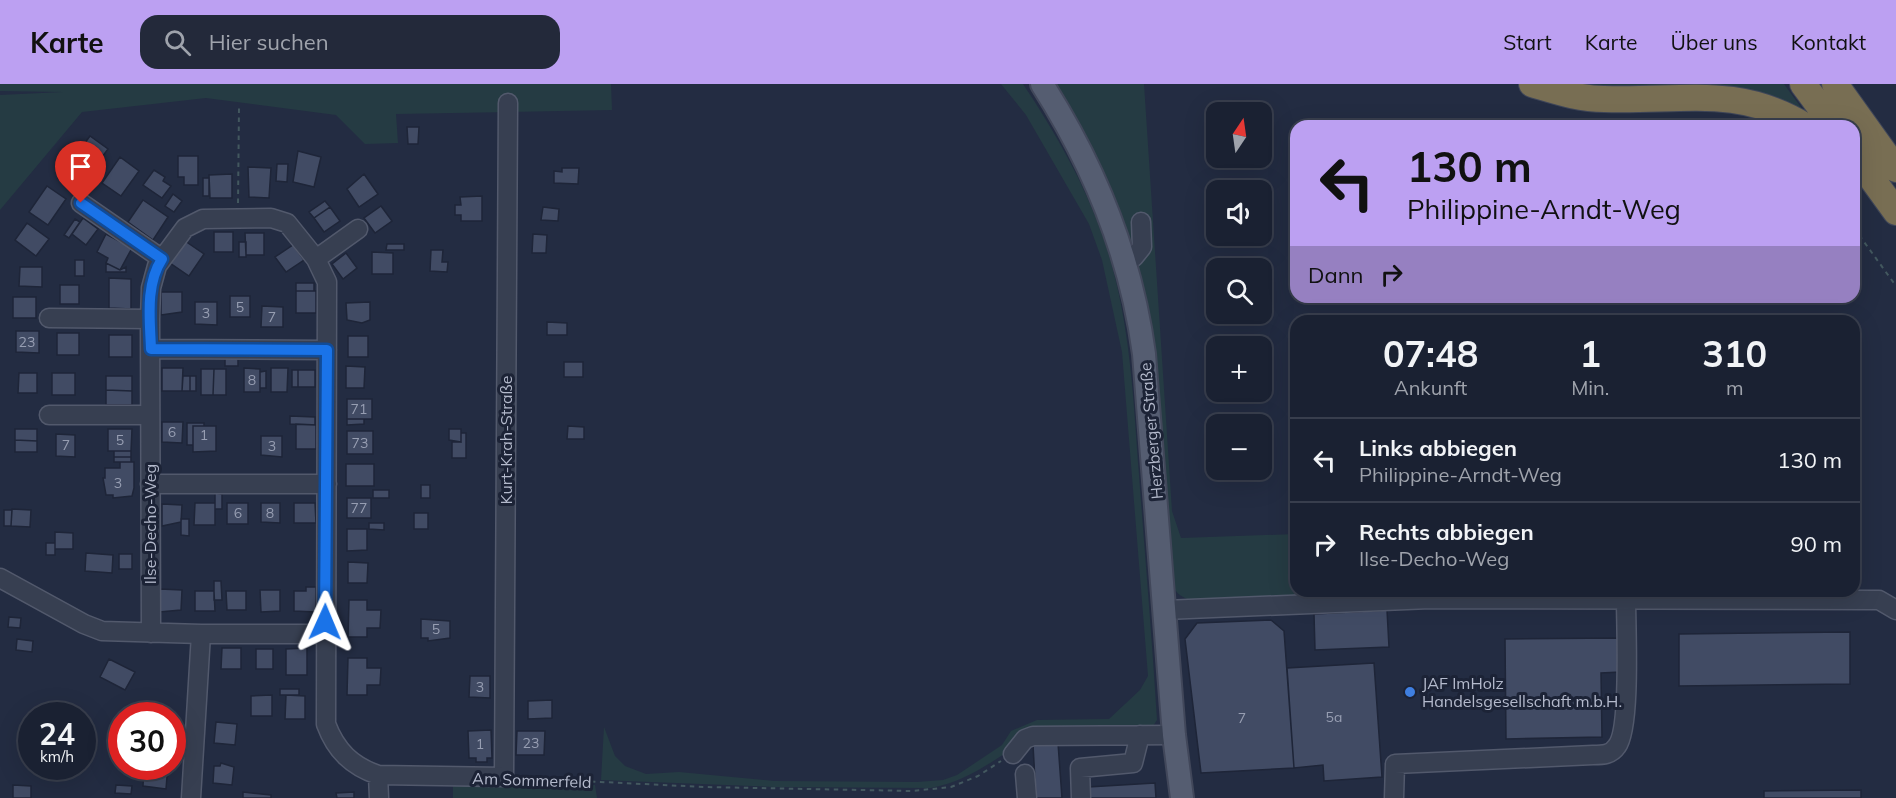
<!DOCTYPE html>
<html lang="de">
<meta charset="utf-8">
<style>
body{margin:0;font-family:Mulish,sans-serif;background:#23293a;color:#f1f3f6;height:100vh;display:flex;flex-direction:column;font-size:22px;white-space:nowrap}
*{box-sizing:border-box;margin:0}
p{font-size:20px;color:#9fa3ac}
.icon{flex:none;width:33px;height:33px;fill:none;stroke:currentColor;stroke-width:2;stroke-linecap:round;stroke-linejoin:round}
.map{position:relative;flex:1;overflow:hidden}
.panel{position:absolute;left:1290px;top:231px;width:570px;height:282px;display:flex;flex-direction:column;background:#1a2132;border-radius:18px;box-shadow:0 6px 24px #0002,0 0 0 2px #383e4d}
.panel>*{flex:none}
.guide{position:absolute;left:1290px;top:36px;width:570px;height:183px;border-radius:18px;box-shadow:0 6px 24px #0002,0 0 0 2px #383e4d;background:#bca0f2;color:#111;overflow:hidden}
.needle{width:39px;rotate:13deg}
.controls{position:absolute;left:1206px;top:18px;display:grid;gap:12px}
.controls a{display:grid;place-items:center;width:66px;height:66px;border-radius:12px;background:#1a2132;box-shadow:0 6px 24px #0002,0 0 0 2px #383e4d;font-size:30px}
.speed{position:absolute;left:18px;top:618px;display:flex;gap:12px;font-size:30px;font-weight:700;text-align:center}
.speed>*{display:grid;place-content:center;width:78px;height:78px;border-radius:50%;background:#1a2132;box-shadow:0 6px 24px #0002,0 0 0 2px #383e4d;line-height:1}
.speed small{font-size:15px;font-weight:400}
.speed .limit{border:9px solid #d22;background:#fff;color:#111}
.pin{position:absolute;display:grid;place-items:center;width:51px;height:51px;color:#fff;margin:-62px -26px;border-radius:50% 50% 50% 0;rotate:-45deg;box-shadow:0 0 6px #0007}
.pin .icon{rotate:45deg}
.me{position:absolute;width:66px;margin:-33px;rotate:1deg;stroke-linejoin:round;filter:drop-shadow(0 0 4px #0008)}
.turn{display:flex;align-items:center;gap:21px;height:126px;padding:0 18px;font-size:27px}
.turn .icon{width:78px;height:78px;stroke-width:2.5}
.turn b{display:block;font-size:42px;line-height:51px}
.then{display:flex;align-items:center;height:57px;padding:0 18px;background:#0003;gap:12px;font-size:22px}
.eta{display:flex;justify-content:space-evenly;align-items:center;height:102px;text-align:center}
.eta b{font-size:36px;font-weight:700;line-height:42px}
ul{padding:0;list-style:none}
li{display:flex;align-items:center;gap:18px;height:84px;padding:0 18px;border-top:2px solid #383e4d}
li div{flex:1}
li b{display:block;font-size:22px}
li em{font-style:normal}
header{display:flex;align-items:center;gap:36px;box-sizing:border-box;height:84px;padding:0 30px;background:#bca0f2;color:#111}
header strong{font-size:28px}
nav{display:flex;gap:33px;margin-inline-start:auto;font-size:21px}
.search{width:420px;height:54px;background:#23293a;display:flex;align-items:center;gap:15px;box-sizing:border-box;padding:0 21px;border-radius:18px;color:#9fa3ac;font-size:22px}
.map>svg:first-child{display:block}
</style>
<header>
<strong>Karte</strong>
<div class="search"><svg class="icon" aria-label="search" viewBox="0 0 24 24"><circle cx="10" cy="10" r="6"/><path d="M15 15l6 6"/></svg>Hier suchen</div>
<nav><a>Start</a><a>Karte</a><a>Über uns</a><a>Kontakt</a></nav>
</header>
<div class="map">
<svg width="1896" height="714" viewBox="0 0 1896 714">
<rect width="100%" height="100%" fill="#232c42"/>
<!-- green -->
<path fill="#253b43" d="M0 0H611L612 26 396 30 398 59 365 60 336 31 206 14 82 28 0 126V11L63 8 0 7Z
M1001 0H1023C1055 48 1084 98 1103 153 1130 230 1133 310 1139 391 1145 472 1152 554 1157 636L1153 642 1027 645 1013 653V664C986 682 963 698 931 704L774 703 601 696 604 643 615 672 625 682 646 690 679 688 774 697 917 698 943 696 957 691 1002 661 1011 647 1037 636 1109 635 1140 606 1148 592 1122 268 1102 176 1089 140 1026 31Z
M1051 0H1144L1172 427 1181 454 1296 450V507H1425L1193 517C1179 513 1174 507 1169 494L1132 166Z
M1565 0H1784L1808 33 1610 10Z
M453 698 595 701 597 714H453Z"/>
<!-- building -->
<path fill="#414b64" stroke="#1e2538" stroke-width="1.5" d="M407 43H419L418 60H408Z
M90 52 108 65 97 80 79 67Z
M298 67 321 73 314 103 293 98Z
M178 72H198V101H184V93H178Z
M120 73 139 87 121 112 102 99Z
M69 79 86 90 75 106 58 94Z
M277 80H288L287 98 276 97Z
M248 83 271 84 269 114 249 113Z
M562 84H579L578 100 554 99V87L562 88Z
M154 86 165 93 163 97 171 102 162 114 143 101Z
M232 90V114H210L209 91Z
M364 90 378 110 359 123 347 105Z
M203 94H209V112H203Z
M47 102 66 115 48 141 29 128Z
M173 110 182 117 174 128 165 122Z
M482 112V137H461V131H455V121H461L460 113Z
M143 116 168 133 153 156 128 138Z
M325 117 330 123 314 134 309 128Z
M381 122 392 137 375 149 364 134Z
M330 123 340 137 324 148 314 134Z
M543 123 559 125 558 137 541 136Z
M83 134 98 145 86 161 72 150Z
M75 135 80 138 69 154 64 151Z
M27 139 49 155 36 172 15 156Z
M214 148H233V168H214Z
M245 149H264V171H246Z
M106 150 132 164 120 186 106 179 108 174 97 168Z
M533 150 547 151 546 169H532Z
M185 157 204 170 189 192 170 179Z
M239 158H246V173H239Z
M387 160H404V166H386Z
M293 161 304 176 286 188 275 173Z
M431 166H443L442 178H448L447 188 430 187Z
M372 168 393 169V190H372Z
M346 169 357 184 343 195 332 180Z
M75 176H84V192H75Z
M106 179 120 186 126 183V188H106Z
M20 183H42V203L19 202Z
M109 194 131 195V225L109 224Z
M296 199H314V207H296Z
M60 201H79V220H60Z
M296 207H316V229H296Z
M161 208H182V228L161 231Z
M230 212H250V233H230Z
M13 213H36V234H13Z
M195 218H217V241L195 240Z
M370 218V236L362 239 347 236 346 219Z
M262 222 283 223V243H261Z
M547 238 567 239V251H547Z
M16 247H39V269L16 268Z
M57 249H79V271H57Z
M109 251H132V273H109Z
M348 252H368V273H348Z
M238 271V282H225V272Z
M564 278H583V293H564Z
M346 282 365 283 364 304H346Z
M162 284H183L182 307H162Z
M244 284 260 285V308H244Z
M271 284H288L287 308H271Z
M201 285H214L213 311H201Z
M214 285H226V311H213Z
M292 286H298V303H292Z
M298 286H315V303H298Z
M266 287V304H260V288Z
M19 289H37V309H18Z
M52 289H75V311H52Z
M106 292H132V307L106 306Z
M183 292H190V307H182Z
M190 292H196V307H190Z
M106 306 132 307V321H106Z
M347 315H372V335H347Z
M290 332 315 333V341L290 340Z
M347 335H364V340L347 341Z
M162 338H183L182 359 162 358Z
M187 339H204V342H193V361H187Z
M296 340 316 341V365H296Z
M193 342H216V367L193 368Z
M568 342 584 343V355H567Z
M15 345H37V357L15 356Z
M108 345H132L131 367H108Z
M449 345H461V358L449 356Z
M347 347H373V370H347Z
M461 349H466V374H452V358H461Z
M56 350 75 351V373L56 372Z
M261 352H282V373L261 371Z
M15 356 37 357V368H15Z
M114 367H131V373H114Z
M114 373H131V378H114Z
M120 378H134V404L132 412 113 414V411H106L103 394H105V384H120Z
M346 380H374V402H346Z
M421 401H430V414H421Z
M373 406H389V414H373Z
M215 409 222 410V425H215Z
M347 414H371V434H347Z
M195 419H215V441H194Z
M227 419H248V440H227Z
M261 419H280V439L261 438Z
M294 419H315L316 439H294Z
M162 420 182 421 181 438 162 442Z
M12 425 31 426 30 443 11 442Z
M4 426H12L11 442H4Z
M414 429H428V445H414Z
M181 435H189V452L181 451Z
M369 439H384V446L369 445Z
M347 445H367V466L347 467Z
M55 448 73 449V465H55Z
M46 459H55V471H46Z
M86 469 113 471 112 489 85 487Z
M119 470H132V485H119Z
M348 478 368 479 367 499H348Z
M214 497H221L222 516H214Z
M306 503H316V528L294 527V507H306Z
M160 505 182 506 181 526 159 528Z
M260 506H280V527L261 528Z
M195 507H214L215 527H195Z
M226 507H246V526H227Z
M349 516H367V526H381L380 544H367V553H348Z
M1387 526 1389 563 1315 566 1314 530Z
M9 533 21 534 20 544 8 543Z
M421 535 450 537V554L428 557V554H421Z
M1271 536 1284 547 1294 684 1201 689 1185 555 1197 539Z
M1850 548V600L1679 602V550Z
M1620 554 1621 588 1601 589 1602 653 1506 655 1505 555Z
M17 555 33 557 32 568 16 566Z
M222 564H241V585H221Z
M307 564V591H286V565Z
M256 565H273V585H256Z
M348 574H367V584H381L380 601H367V611H347Z
M109 575 135 588 125 606 100 593Z
M1374 579 1382 693 1324 697 1323 681 1294 684 1287 584Z
M470 592H490V614L469 613Z
M280 605H299V611H280Z
M272 611V632H251V612Z
M286 611 305 612V635H285Z
M552 616V634L528 635V617Z
M143 625 170 627V632H143Z
M216 638 237 640 235 661 214 659Z
M491 646 492 674H487V678H476V674H469L468 647Z
M517 647H545L544 671H516Z
M1058 659 1062 714H1036L1033 661Z
M221 679 234 683 232 701 213 699 214 682H220Z
M144 682H168L171 688 167 693 166 705 143 702Z
M1155 699 1156 714H1089L1088 703Z
M13 701 31 702V714H13Z
M116 701 132 702 131 710 115 709Z
M1861 706V714H1764V707Z
M243 708 271 711V714H243Z
M354 708V714H337L336 709Z"/>
<g fill="none" stroke-linecap="round" stroke-linejoin="round">
<!-- minor casing -->
<g stroke="#52596c" stroke-width="21">
<path id="minor" d="M81 119 162 175
M316 175 358 145
M1126 177 1134 173 1142 163 1141 138
M49 234 150 235
M151 265 327 266
M49 331H150
M150 400H327
M0 494 84 540 102 547 201 550H325
M1165 526 1430 515 1879 516 1896 526
M151 549 150 235 151 204 157 182 185 144 203 135 271 134 287 139 316 175 327 198 326 640C336 667 352 682 378 691L504 693 508 19
M1013 670 1025 655 1033 652 1174 651
M1025 690 1027 714
M378 691 379 714
M191 714 201 550
M1081 714 1080 684 1133 679 1140 651
M1394 714 1395 680 1593 671C1603 671 1611 671 1617 662 1631 644 1626 543 1626 515"/>
</g>
<!-- major casing -->
<g stroke="#41475a" stroke-width="26">
<path id="major" d="M1042 0C1095 83 1131 172 1144 270L1174 651 1182 714"/>
</g>
<!-- highway casing -->
<g stroke="#3f4659" stroke-width="28">
<path id="highway" d="M1532 0C1556 7 1579 15 1604 15 1679 18 1736 0 1805 42
M1803 0 1834 42
M1835 0 1896 85
M1854 70 1896 128"/>
</g>
<!-- path -->
<path stroke="#43585f" stroke-width="2" stroke-dasharray="4.5 4.5" stroke-linecap="butt" d="M238 119 239 23
M1854 144 1896 202
M519 694 704 703 912 707 951 703 978 692 1001 677"/>
<!-- minor -->
<use href="#minor" stroke="#373f51" stroke-width="18"/>
<!-- major -->
<use href="#major" stroke="#555d71" stroke-width="22"/>
<!-- highway -->
<use href="#highway" stroke="#786e53" stroke-width="26"/>
</g>
<g fill="none" stroke-linecap="round" stroke-linejoin="round">
<!-- route casing -->
<g stroke="#114b97" stroke-width="15">
<path id="route" d="M81 119 162 175C145 201 150 236 151 265L327 266 325 538"/>
</g>
<!-- route -->
<use href="#route" stroke="#1a73e8" stroke-width="10"/>
</g>
<!-- markers -->
<circle fill="#3f7fe0" stroke="#1c2336" stroke-width="2" cx="1410" cy="608" r="6"/>
<g text-anchor="middle" stroke-width="6" stroke-linejoin="round" paint-order="stroke">
<!-- number labels -->
<g font-size="14" fill="#979eb2">
<text x="240" y="228">5</text>
<text x="206" y="234">3</text>
<text x="272" y="238">7</text>
<text x="27" y="263">23</text>
<text x="252" y="301">8</text>
<text x="359" y="330">71</text>
<text x="172" y="353">6</text>
<text x="204" y="356">1</text>
<text x="120" y="361">5</text>
<text x="360" y="364">73</text>
<text x="66" y="366">7</text>
<text x="272" y="367">3</text>
<text x="118" y="404">3</text>
<text x="359" y="429">77</text>
<text x="238" y="434">6</text>
<text x="270" y="434">8</text>
<text x="436" y="550">5</text>
<text x="480" y="608">3</text>
<text x="1334" y="638">5a</text>
<text x="1242" y="639">7</text>
<text x="531" y="664">23</text>
<text x="480" y="665">1</text>
</g>
<!-- street labels -->
<g font-size="16" fill="#b4bacc" stroke="#1c2336">
<text transform="translate(1151 347) rotate(-95)" y="6">Herzberger Straße</text>
<text transform="translate(506 356) rotate(-90)" y="6">Kurt-Krah-Straße</text>
<text transform="translate(150 440) rotate(-90)" y="6">Ilse-Decho-Weg</text>
<text transform="translate(532 696) rotate(2)" y="6">Am Sommerfeld</text>
</g>
<!-- poi labels -->
<g font-size="16" fill="#b4bacc" stroke="#1c2336" text-anchor="start">
<text x="1422" y="605">JAF ImHolz<tspan x="1422" dy="18">Handelsgesellschaft m.b.H.</tspan></text>
</g>
</g>
</svg>
<div class="controls">
<a><svg class="needle" viewBox="-14 -14 28 28"><path d="M0-13l5 13h-10z" fill="#e53935"/><path d="M0 13l5-13h-10z" fill="#9fa3ac"/></svg></a>
<a><svg class="icon" aria-label="sound" viewBox="0 0 24 24"><path d="M4 9h4l5-4v14l-5-4H4zM17 9q2 3 0 6"/></svg></a>
<a><svg class="icon" aria-label="search" viewBox="0 0 24 24"><circle cx="10" cy="10" r="6"/><path d="M15 15l6 6"/></svg></a>
<a>+</a>
<a>−</a>
</div>
<div class="speed"><div>24<small>km/h</small></div><div class="limit">30</div></div>
<div class="pin" style="left:81px;top:119px;background:#d93025"><svg class="icon" aria-label="arrive" viewBox="0 0 24 24"><path d="M6 21V4h12l-3 4 3 4H6"/></svg></div>
<svg class="me" style="left:325px;top:538px" viewBox="-20 -20 40 40"><path d="M0-17L14 15 0 8-14 15z" fill="#1a73e8" stroke="#fff" stroke-width="4"/></svg>
<div class="guide">
<div class="turn"><svg class="icon" aria-label="left" viewBox="0 0 24 24"><path d="M17 20v-9H6M10 6l-5 5 5 5"/></svg><div><b>130 m</b>Philippine-Arndt-Weg</div></div>
<div class="then">Dann<svg class="icon" aria-label="right" viewBox="0 0 24 24"><path d="M7 20v-9h11M14 6l5 5-5 5"/></svg></div>
</div>
<section class="panel">
<div class="eta">
<div><b>07:48</b><p>Ankunft</p></div>
<div><b>1</b><p>Min.</p></div>
<div><b>310</b><p>m</p></div>
</div>
<ul>
<li><svg class="icon" aria-label="left" viewBox="0 0 24 24"><path d="M17 20v-9H6M10 6l-5 5 5 5"/></svg><div><b>Links abbiegen</b><p>Philippine-Arndt-Weg</p></div><em>130 m</em></li>
<li><svg class="icon" aria-label="right" viewBox="0 0 24 24"><path d="M7 20v-9h11M14 6l5 5-5 5"/></svg><div><b>Rechts abbiegen</b><p>Ilse-Decho-Weg</p></div><em>90 m</em></li>
</ul>
</section>
</div>
